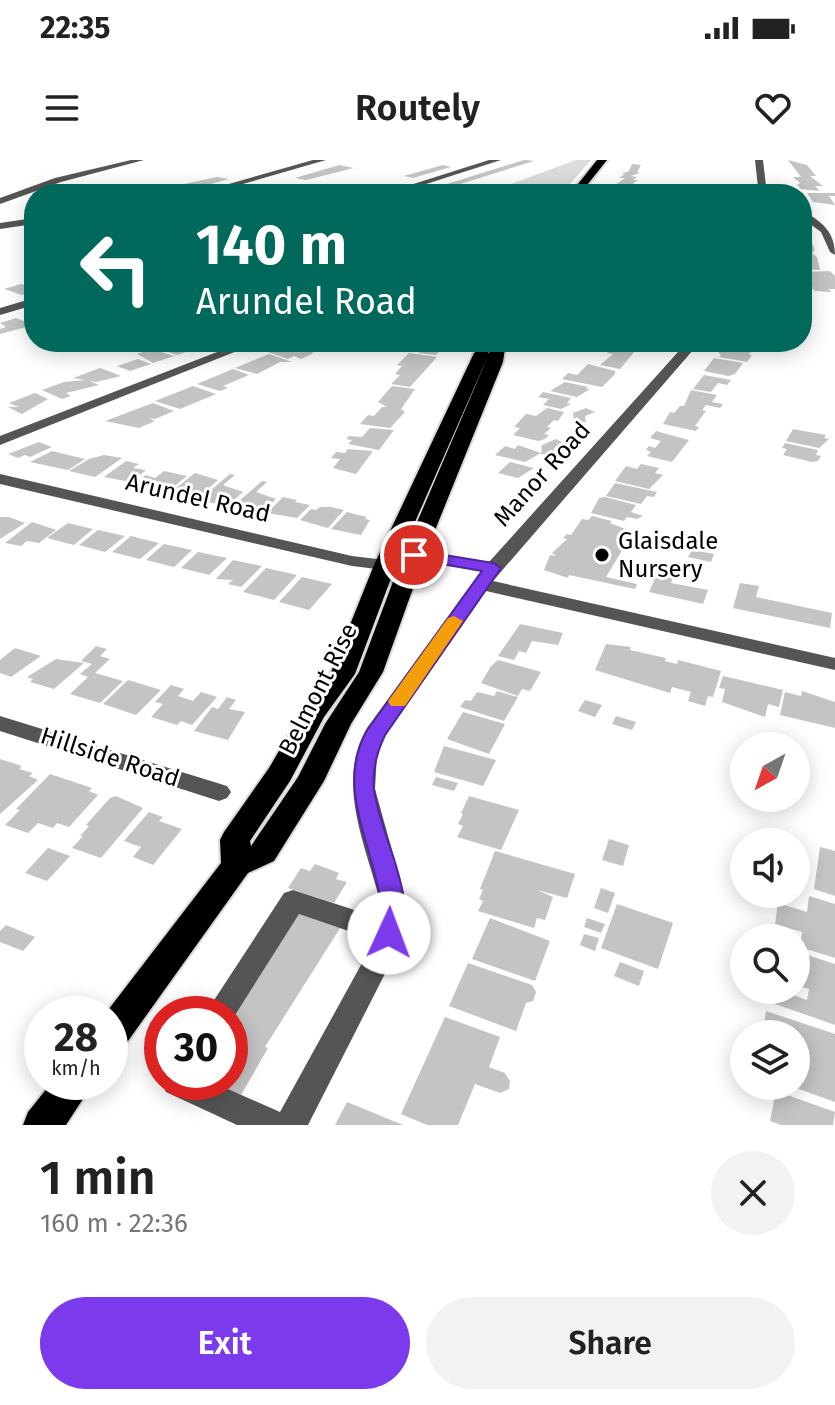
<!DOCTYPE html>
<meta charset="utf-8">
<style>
body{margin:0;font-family:"Fira Sans",sans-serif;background:#f2f2f2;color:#222;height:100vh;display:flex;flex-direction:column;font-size:30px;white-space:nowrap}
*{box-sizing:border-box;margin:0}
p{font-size:26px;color:#767676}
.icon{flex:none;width:44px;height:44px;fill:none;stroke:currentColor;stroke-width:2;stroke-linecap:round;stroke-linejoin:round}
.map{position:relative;height:965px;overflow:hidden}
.side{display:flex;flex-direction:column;background:#fff;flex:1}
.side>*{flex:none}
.guide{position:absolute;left:24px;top:24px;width:788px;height:168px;border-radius:32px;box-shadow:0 4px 20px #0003;background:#00695c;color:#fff;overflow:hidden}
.needle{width:52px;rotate:220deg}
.controls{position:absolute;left:730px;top:572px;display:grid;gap:16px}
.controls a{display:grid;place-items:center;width:80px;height:80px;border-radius:50%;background:#fff;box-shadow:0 4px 20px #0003;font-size:40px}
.speed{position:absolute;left:24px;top:836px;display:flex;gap:16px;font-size:40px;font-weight:700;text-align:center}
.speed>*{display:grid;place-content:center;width:104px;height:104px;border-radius:50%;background:#fff;box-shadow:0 4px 20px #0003;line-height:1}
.speed small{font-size:20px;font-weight:400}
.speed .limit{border:12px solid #d22;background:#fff;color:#111}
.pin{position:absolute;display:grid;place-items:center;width:68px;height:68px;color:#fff;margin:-34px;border:4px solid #fff;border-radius:50%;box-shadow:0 2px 8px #0007}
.me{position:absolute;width:88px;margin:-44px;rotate:2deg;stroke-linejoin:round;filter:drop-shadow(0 0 6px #0008)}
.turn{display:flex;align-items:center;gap:28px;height:168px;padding:0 40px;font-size:36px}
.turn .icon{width:104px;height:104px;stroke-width:2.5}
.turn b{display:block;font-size:56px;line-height:68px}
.round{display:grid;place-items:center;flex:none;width:84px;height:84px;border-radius:42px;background:#f2f2f2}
.headline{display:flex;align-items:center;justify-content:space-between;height:136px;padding:0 40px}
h1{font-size:48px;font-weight:600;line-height:60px}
.primary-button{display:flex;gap:16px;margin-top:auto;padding:16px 40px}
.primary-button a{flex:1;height:92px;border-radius:48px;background:#7c3aed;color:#fff;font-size:32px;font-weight:600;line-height:92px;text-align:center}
.primary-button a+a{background:#f2f2f2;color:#222}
.status{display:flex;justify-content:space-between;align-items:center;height:56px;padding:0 40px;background:#fff;direction:ltr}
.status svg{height:22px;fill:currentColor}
header{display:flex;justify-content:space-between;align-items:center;height:104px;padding:0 40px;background:#fff;font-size:36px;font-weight:600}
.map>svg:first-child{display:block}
</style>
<div class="status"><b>22:35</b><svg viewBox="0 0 49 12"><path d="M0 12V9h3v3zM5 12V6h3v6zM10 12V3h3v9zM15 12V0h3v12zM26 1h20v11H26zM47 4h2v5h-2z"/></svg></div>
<header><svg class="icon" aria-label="menu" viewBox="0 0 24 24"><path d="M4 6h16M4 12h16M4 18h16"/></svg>Routely<svg class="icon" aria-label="heart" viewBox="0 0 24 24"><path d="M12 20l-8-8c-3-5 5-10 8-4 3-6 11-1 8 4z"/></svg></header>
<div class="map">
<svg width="835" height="965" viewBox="0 0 835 965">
<rect width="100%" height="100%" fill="#fff"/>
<!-- green -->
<path fill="#dcdcdc" d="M576 0H591L563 32 506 26Z"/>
<!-- building -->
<path fill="#c4c4c4" d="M524 0 534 1 457 25 460 26 441 32 443 34H415Z
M788 0 807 5 816 16H810L823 26H815L820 31 801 29 797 25 800 23 793 17H801Z
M632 4 641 5 637 12 640 13 630 16 637 17 633 20H638L628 27 633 28 628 31 637 34H609L620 26 615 25 625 18H619L625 14H621L629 11Z
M339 5 354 8 306 20 295 18Z
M443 5 451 7 413 18 404 16Z
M217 17 229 19 200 27 184 24Z
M709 24 739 26 740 32 709 33Z
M807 33H835V36H829L835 45 813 42Z
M802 81 812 83 815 90 812 93 817 97 820 110 804 109Z
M830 111 835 116V129H828L832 132 815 131 804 121H813L803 112Z
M21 124 34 128V131L22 135 4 129Z
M16 158 34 165 0 174V169L6 167 0 163Z
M168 182H174L195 189 177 195 154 187Z
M289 182H332L311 191Z
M436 182 448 183 436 195 418 193Z
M620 182H648L639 191 615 187Z
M738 182H761L756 189 749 187 746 190 751 191 749 195H752L747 202 719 197 721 195 717 191 720 188 725 189Z
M291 185 314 193 301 199 294 196 288 199 268 192Z
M612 189H618L634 192 620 209 600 205 613 194 607 193Z
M146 191H158L174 196 153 203 137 194Z
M409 193 437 197 410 227 391 224 400 215 395 214 402 206 397 205Z
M269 194 292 202H280L257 214 235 208Z
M714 198 743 203 735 214 728 216 704 211Z
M138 199 151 204 130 211 117 206Z
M588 204 615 211V214L602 227 562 219 568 213 577 215Z
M100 208 121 216 96 222 73 218Z
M233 209 249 215 223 226 228 228 220 231 197 224Z
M704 215 731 220 727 225 718 223 711 232 693 229Z
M87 220 99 225 66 233 71 236 62 239 42 230 64 222Z
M565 222 588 227 586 229H590L577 237 550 231Z
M193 226 216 234 180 249 155 241Z
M392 226 415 229 401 249 405 252 390 268 360 264 368 255 374 256 382 247H387L378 242Z
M691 230 717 235 712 242 723 244 720 248 706 245 702 250 706 251 695 266 699 267 696 271 663 264 670 252 674 253 680 246H684Z
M543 232 571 238 567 243 571 244 561 249 543 245 549 239 538 237Z
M35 233 48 239 22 254 8 247H19L9 243Z
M153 243 174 251 155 259 148 258 155 261 139 268 105 261Z
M547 248 564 252 558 261 554 260 547 267 551 268 544 274 549 275 545 279 538 281 513 275 520 268 514 267 526 254 536 256Z
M586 248 595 252 585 256 586 262 574 261 573 253Z
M370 268 394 270 379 290 348 284 352 280 346 279 349 276 362 277Z
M793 269 826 275 824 278 829 279 819 288 786 281Z
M656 271 689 280 672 302 647 296 651 292 646 290 649 286 655 288 661 281 650 278Z
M556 279 565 284 554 288V295L541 294 542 285Z
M39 282 52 287 30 297 25 295 18 298 8 294Z
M785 283 818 290 816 295 821 296 818 301 812 302 783 295 787 289 782 288Z
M518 285 541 293 525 302 495 295 505 286 515 289Z
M348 289 373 291 356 314 333 308 340 299 331 298 336 292 345 293Z
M52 291 85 299 68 310 30 302Z
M104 295 122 298 95 317 69 311 89 299Z
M126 301 139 304 133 308 146 310 131 322 104 317Z
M510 302 534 308 518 318 498 313Z
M641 304 659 308 655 313 663 315 649 329 615 321 626 306 637 309Z
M164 311 187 316 167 332 135 323 146 315 155 318Z
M195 313 218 320 197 339 171 332Z
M230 314 235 315 223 325 243 332 227 346 199 340Z
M262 321 267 322 256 332 276 339 261 353 232 347Z
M615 323 657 332 654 337 647 336 641 344 606 336Z
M283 337 297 340 295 342 310 345 297 358 267 353Z
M605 337 636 345 631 352 643 356 637 359 627 357 624 361 591 353 599 338Z
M320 347H331L344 350 328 368 300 360 311 349 316 350Z
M347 352 367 357 365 359 370 360 361 375 331 369Z
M592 356 612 361 610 363 633 372 606 417 637 424 635 429 569 415 568 418 544 410 550 395 556 396 552 393 567 379 563 378 567 374 571 375 582 359 588 360Z
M0 357H9L25 363 0 379Z
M32 362 56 370 39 383 27 381 21 386 5 383Z
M68 363 93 369 74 385 47 378Z
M98 370 125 376 105 392 79 385Z
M131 376 159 383 140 399 112 392Z
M164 384 192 390 174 407 146 400Z
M692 390 714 394 711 402 688 397Z
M198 392 227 398 209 415 181 408Z
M233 400 262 406 241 427 228 424 233 420 216 419Z
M266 408 297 415 274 440 243 432Z
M657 414 673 418 671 423 708 430 703 444 649 432Z
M302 417 332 424 309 450 279 442Z
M740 423 759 426 756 437 832 453 830 468 733 448Z
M520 464 563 473 558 485 532 481 526 493 519 491 514 500 498 496Z
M606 484 631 487 630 490 666 498 665 501 677 504 678 500 721 511 713 537 708 536 705 546 688 541 691 532 672 527 670 533 595 510Z
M96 486 107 489 100 496 110 499 95 513 123 521 100 543 70 534 88 517 80 514 92 504 81 501Z
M15 488 41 496 11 517 0 513V500Z
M56 499 84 503 54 529 30 522 33 519 27 517Z
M498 500 541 512 530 531 522 529 518 536 481 523 491 506Z
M723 516 783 530 779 547 768 544 765 557 722 542 725 529 719 528Z
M128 520 161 530 136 555 103 544Z
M171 525 184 529 178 536 193 541 201 532 217 537 192 565 181 561 177 565 151 557 163 544 155 542Z
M497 531 518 537 504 561 460 547 465 540 471 541 477 532 494 536Z
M802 531 835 542V568L780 555 785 532 801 536Z
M227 537 236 540 229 549 245 552 228 580 194 571 212 547 218 549Z
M585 540 602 545 595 557 578 551Z
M463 552 505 564 489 594 447 579Z
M616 556 636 562 632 570 612 564Z
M444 586 496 600 483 626 434 612Z
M0 599 22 606 19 609 33 613 29 616 38 620 0 654Z
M50 614 92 628 89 631 98 635 69 667 57 663 53 668 38 663 28 673 5 665 20 650 16 649Z
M436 617 458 623 454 631 432 625Z
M116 636 143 648 101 698 72 688 83 676H80L89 666 86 665 110 638Z
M469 636 519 650 501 690 457 677 463 666 458 664 463 654 461 653Z
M149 652 163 657 159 661 182 669 153 705 133 697 141 687 124 681Z
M609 679 629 685 623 706 602 700Z
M820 687 835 691V736L814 729Z
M48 688 70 696 47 721 25 713Z
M495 691 575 714 567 738 537 730 553 737 545 760 537 758 534 768 478 751 483 741 479 739 483 730 480 729Z
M315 704 339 713 336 719 347 722 334 743 288 728 301 708 310 711Z
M601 728 615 733 608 753 594 748Z
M809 736 835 744V798L800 787 802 772 775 764 778 743 807 752Z
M617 744 673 763 658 809 601 788Z
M300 749 342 765 265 887 268 888 241 935 212 922H230V853Z
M490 758 550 781 535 821 472 799Z
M587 758 605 764 601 773 584 767Z
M6 765 35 777 23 791 0 782V771Z
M584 774 599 778 595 791 580 785Z
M801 793 835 804V865L775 844 778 830 807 840 809 829 796 825Z
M620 802 644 811 639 826 614 816Z
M468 803 532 825 536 832 533 841 526 843 516 871 449 846Z
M766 851 835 874V942L796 928V874H762Z
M445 857 500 877 489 907 505 913 510 921 509 929 500 933 475 924 458 965H427L401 954Z
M776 931 835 952 833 965H781L770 961Z
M347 942 403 965H335Z"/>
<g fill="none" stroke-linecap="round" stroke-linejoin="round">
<!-- highway casing -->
<g stroke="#dbdbdb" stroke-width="4">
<path id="highway" d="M597 0H607L580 34H570Z
M492 182H506L503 202 425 395 383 512 351 564 324 621 274 701 248 713 123 888 110 892V854H105L221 703 220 680 224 672 269 608 304 548 331 512 374 405 474 193 482 188 489 193ZM489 194 403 395 359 512 325 564 298 617 251 686 250 681 290 621 324 557 355 514 396 405Z
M52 922H94L66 965H23L28 952Z"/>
</g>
<!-- minor -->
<path fill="#555" fill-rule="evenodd" d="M131 0H144L61 22 0 44V38L55 18Z
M313 0H326L208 34H194Z
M489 0H501L395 34H382Z
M755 0H763L766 26 777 34H767L758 27Z
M802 51C822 61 835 72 835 95L830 92 821 72 802 58Z
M34 58V64L0 69V63Z
M34 138V145L0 155V148Z
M243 182H260L0 285V276Z
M687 182H700L493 421 835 498V510L486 431 386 575 377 594 375 629 406 741V761L394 796 308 965H237L166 932 161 922 162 921 212 922 280 952 367 794 372 779 299 754 230 863V854H205L284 733 293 730 379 758 380 741C366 686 335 621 367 568L481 411 408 399 405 395 408 391 489 402Z
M0 314 352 396 385 400 394 405 385 410 352 406 0 324Z
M0 556 227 626 231 632 227 638 219 641 0 571Z"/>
<!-- highway -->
<use href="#highway" fill="#000" fill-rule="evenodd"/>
</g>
<!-- route -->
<path fill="#7c3aed" stroke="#51269a" stroke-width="2" d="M414 390 493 403 501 408 385 575C377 592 372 611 374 629 379 675 420 737 398 781L389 784 381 781C374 767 382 753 380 738 371 681 335 624 368 569L482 411 408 398 406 395Z"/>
<!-- slow -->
<path fill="#f59e0b" d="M454 456 463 461 405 546H391L388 541 391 537 448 458Z"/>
<!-- markers -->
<circle fill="#000" stroke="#fff" stroke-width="3" cx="602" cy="395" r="8"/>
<g text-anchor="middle" stroke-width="6" stroke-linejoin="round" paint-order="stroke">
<!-- street labels -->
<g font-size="24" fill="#000" stroke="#fff">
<text transform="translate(542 314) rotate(-48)" y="8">Manor Road</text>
<text transform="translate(198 338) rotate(13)" y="8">Arundel Road</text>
<text transform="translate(318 529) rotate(-63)" y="8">Belmont Rise</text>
<text transform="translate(110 597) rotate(18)" y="8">Hillside Road</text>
</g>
<!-- poi labels -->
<g font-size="24" fill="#000" stroke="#fff" text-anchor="start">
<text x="618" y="389">Glaisdale<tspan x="618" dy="28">Nursery</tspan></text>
</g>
</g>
</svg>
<div class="controls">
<a><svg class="needle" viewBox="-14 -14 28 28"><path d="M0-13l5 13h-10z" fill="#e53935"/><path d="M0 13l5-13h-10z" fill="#767676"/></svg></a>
<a><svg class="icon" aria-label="sound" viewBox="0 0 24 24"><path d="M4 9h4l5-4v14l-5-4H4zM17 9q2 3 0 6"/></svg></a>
<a><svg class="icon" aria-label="search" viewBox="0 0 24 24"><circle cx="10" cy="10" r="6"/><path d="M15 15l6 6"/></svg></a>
<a><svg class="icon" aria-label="layers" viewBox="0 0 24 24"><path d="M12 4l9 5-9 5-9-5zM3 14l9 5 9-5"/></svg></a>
</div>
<div class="speed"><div>28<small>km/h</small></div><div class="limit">30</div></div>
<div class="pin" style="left:414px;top:395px;background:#d93025"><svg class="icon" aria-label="arrive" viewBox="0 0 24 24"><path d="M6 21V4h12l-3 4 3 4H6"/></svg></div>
<svg class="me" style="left:389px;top:773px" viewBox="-20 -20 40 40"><circle r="19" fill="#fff"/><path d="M0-13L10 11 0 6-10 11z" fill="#7c3aed"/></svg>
<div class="guide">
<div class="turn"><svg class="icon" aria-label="left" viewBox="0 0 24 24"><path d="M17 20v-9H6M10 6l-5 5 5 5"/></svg><div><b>140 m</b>Arundel Road</div></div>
</div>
</div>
<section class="side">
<div class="headline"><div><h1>1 min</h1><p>160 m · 22:36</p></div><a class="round"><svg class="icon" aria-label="close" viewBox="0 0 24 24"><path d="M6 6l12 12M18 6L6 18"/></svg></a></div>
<div class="primary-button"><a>Exit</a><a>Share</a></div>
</section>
